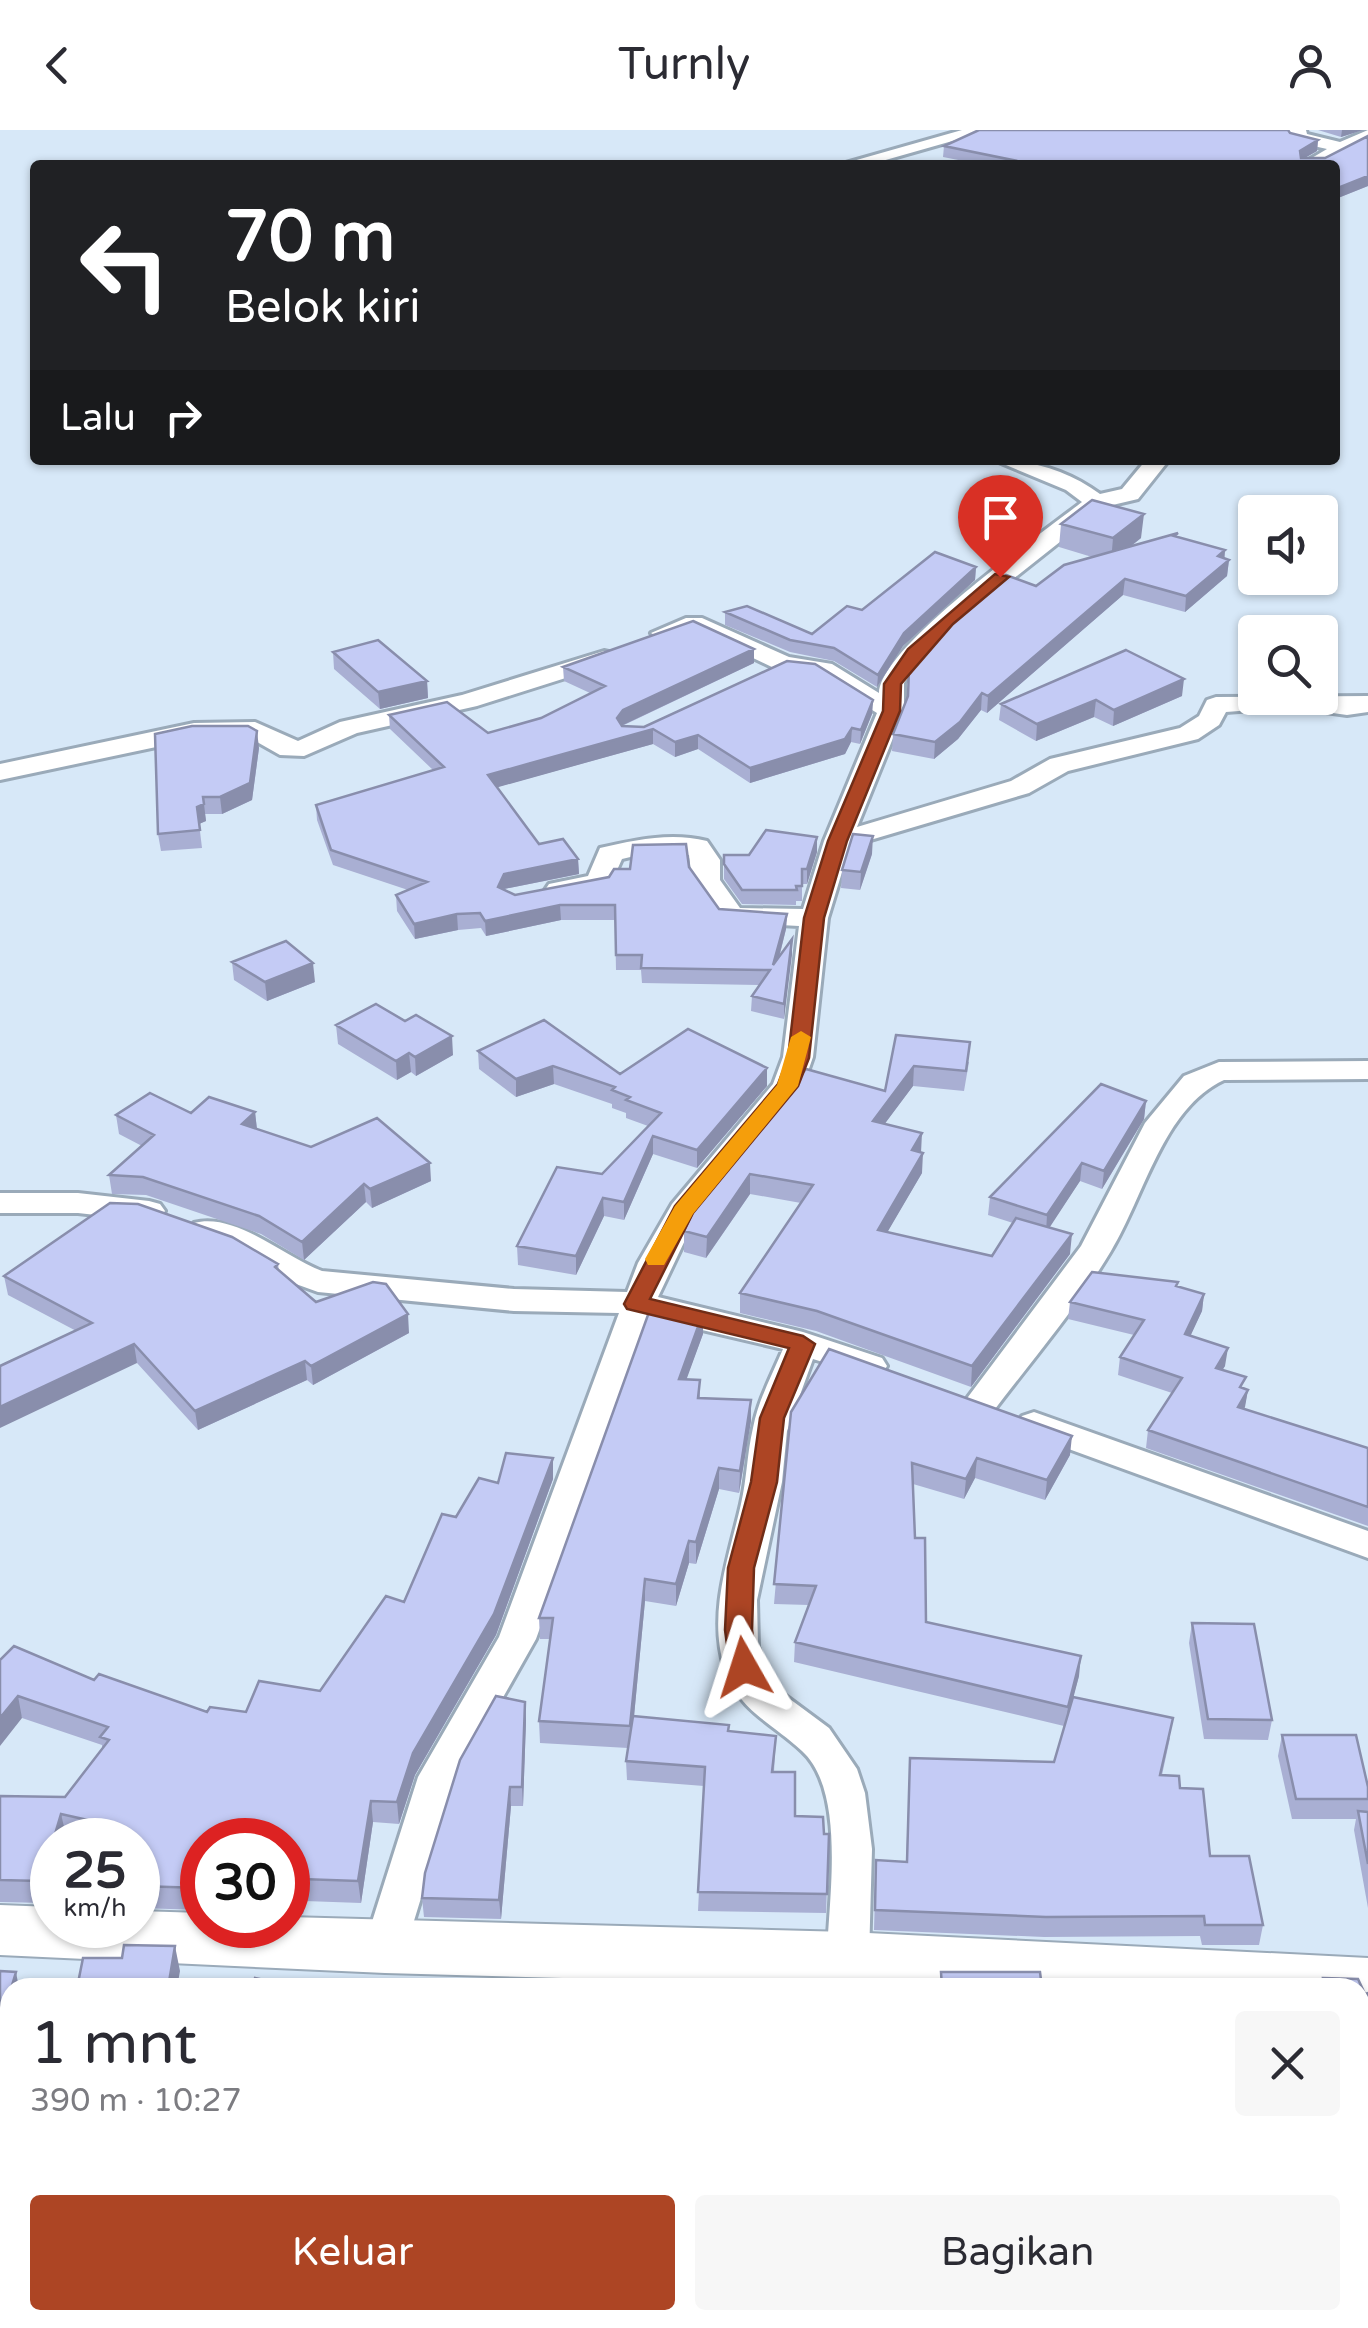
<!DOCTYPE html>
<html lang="id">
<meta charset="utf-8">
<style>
body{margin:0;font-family:"Varela Round",sans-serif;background:#f7f7f7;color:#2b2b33;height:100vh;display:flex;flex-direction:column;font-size:38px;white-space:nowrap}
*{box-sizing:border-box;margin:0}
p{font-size:32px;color:#7c7c81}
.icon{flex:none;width:55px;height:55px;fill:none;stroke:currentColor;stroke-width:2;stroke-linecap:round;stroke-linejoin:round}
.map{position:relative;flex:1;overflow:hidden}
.details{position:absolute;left:0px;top:1848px;width:1370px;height:352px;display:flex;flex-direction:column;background:#fff;border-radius:30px 30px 0 0;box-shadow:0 2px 8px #0004}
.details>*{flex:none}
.banner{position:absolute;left:30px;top:30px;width:1310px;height:305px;border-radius:10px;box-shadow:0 2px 8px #0004;background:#202124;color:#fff;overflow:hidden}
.buttons{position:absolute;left:1238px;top:365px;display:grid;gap:20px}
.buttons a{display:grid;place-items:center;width:100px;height:100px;border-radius:10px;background:#fff;box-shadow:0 2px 8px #0004;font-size:50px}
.speed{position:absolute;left:30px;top:1688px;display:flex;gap:20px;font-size:50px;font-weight:700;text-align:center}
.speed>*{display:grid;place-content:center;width:130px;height:130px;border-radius:50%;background:#fff;box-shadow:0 2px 8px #0004;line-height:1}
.speed small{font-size:25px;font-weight:400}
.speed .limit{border:15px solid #d22;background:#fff;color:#111}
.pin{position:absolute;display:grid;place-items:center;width:85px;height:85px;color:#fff;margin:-102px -42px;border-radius:50% 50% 50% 0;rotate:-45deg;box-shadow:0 0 10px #0007}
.pin .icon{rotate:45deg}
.me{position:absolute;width:110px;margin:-55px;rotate:354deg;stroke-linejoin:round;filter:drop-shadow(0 0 8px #0008)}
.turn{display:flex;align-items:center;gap:35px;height:210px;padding:0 30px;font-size:45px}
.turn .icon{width:130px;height:130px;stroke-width:2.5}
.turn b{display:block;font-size:70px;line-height:85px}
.then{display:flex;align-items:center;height:95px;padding:0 30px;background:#0003;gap:20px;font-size:38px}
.round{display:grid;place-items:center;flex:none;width:105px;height:105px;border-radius:10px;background:#f7f7f7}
.head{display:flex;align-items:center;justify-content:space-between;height:170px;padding:0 30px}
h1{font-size:60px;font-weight:600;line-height:75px}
.cta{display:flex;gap:20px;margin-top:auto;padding:20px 30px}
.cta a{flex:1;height:115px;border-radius:10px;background:#ad4524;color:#fff;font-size:40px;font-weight:600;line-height:115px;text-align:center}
.cta a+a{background:#f7f7f7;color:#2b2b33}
header{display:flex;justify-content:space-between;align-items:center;height:130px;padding:0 30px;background:#fff;font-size:45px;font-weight:600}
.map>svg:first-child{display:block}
</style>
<header><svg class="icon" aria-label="back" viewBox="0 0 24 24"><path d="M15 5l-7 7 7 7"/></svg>Turnly<svg class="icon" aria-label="person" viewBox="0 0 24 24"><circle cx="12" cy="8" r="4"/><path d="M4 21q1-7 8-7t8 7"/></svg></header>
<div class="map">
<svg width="1368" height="2198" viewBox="0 0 1368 2198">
<rect width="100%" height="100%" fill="#d7e8f8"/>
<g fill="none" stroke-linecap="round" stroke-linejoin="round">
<!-- street casing -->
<g stroke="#9aaab9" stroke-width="6">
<path id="street" d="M962 0H991L868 35H839Z
M1280 0H1306L1307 4 1340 12 1368 0V11L1322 35H1300L1327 19 1291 11Z
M994 330C1033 330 1069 341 1100 364L1122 359 1146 330H1169L1138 369 1104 377 955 495 923 528 904 553V581L857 697 1011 651 1050 629 1180 598 1199 586 1207 570 1216 567 1368 566V582L1347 585 1290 577 1226 582 1219 595 1198 609 1068 641 1029 663 850 716 828 788 813 927 803 956 697 1085 658 1167 803 1202 882 1228 887 1236 882 1244 870 1247 813 1229 787 1301 782 1352 757 1470 758 1517 775 1558 829 1598 857 1639 865 1663 872 1719 869 1828 863 1840 848 1846 833 1840 827 1828C828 1772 847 1662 802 1621 772 1593 739 1581 725 1539 707 1484 729 1427 741 1374 747 1348 747 1323 753 1298 758 1271 772 1245 783 1219L651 1188 536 1509 458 1647 406 1817 400 1829 385 1835 370 1829 364 1817 418 1647 499 1507 619 1183 514 1181 318 1162 271 1145 236 1122 194 1107 189 1100 194 1093C236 1082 284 1127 322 1141L514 1159 627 1162 638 1133 672 1074 773 954 783 927 799 796 722 792 692 750 689 725 643 724 622 729 609 758 559 768 545 760 549 754 588 746 600 718C635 710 671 702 707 711L720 730V750L740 778 803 779 824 711 877 583 816 545 774 538 703 504 694 501 663 510 651 503 686 488H702L789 527 832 534 879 563C881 516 1041 404 1082 372L1066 360Z
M604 521 613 523 616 528 613 533 477 576 357 603 304 626 280 625 250 608 194 609 0 650V634L194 593 255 592 298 611 340 592 462 565Z
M1368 931V949L1224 950C1163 978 1144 1067 1111 1121 1077 1178 1032 1230 992 1283H968L963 1275 968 1267 1081 1116 1145 993 1184 946 1219 932Z
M0 1063H78L149 1071 160 1074 165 1081 160 1088 149 1091 78 1083H0Z
M1034 1282 1368 1401V1428L1022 1302 1016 1294 1022 1286Z"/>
</g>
<!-- secondary casing -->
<g stroke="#9aaab9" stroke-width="4">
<path id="secondary" d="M0 1775 52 1777V1795H138V1781L202 1783V1795H288V1787L848 1802 1368 1828V1880H1360V1858H921L385 1843 0 1825Z"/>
</g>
<!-- street -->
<use href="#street" fill="#fff" fill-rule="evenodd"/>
<!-- secondary -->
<use href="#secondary" fill="#fff" fill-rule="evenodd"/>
</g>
<!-- wall -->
<path fill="#a9afd3" d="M1318 0H1363L1341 7Z
M1290 3 1318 10 1317 21 1304 28H1325L1368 6V56L1338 68 1335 72V35H984L943 27 944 16Z
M1061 394 1141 408 1131 416 1178 403 1177 407 1225 420 1224 428 1229 430 1227 446 1185 482 1123 465 987 583 981 580 958 609 934 629 892 621 893 604 1036 456 1092 427 1059 417Z
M976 437 975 450 903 516 877 557 834 531 790 522 725 495V482L812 504 862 480Z
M333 522 427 551 428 568 380 579 334 539Z
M754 533 622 596 644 597 873 570 872 584 860 614 851 612 845 624 750 653 698 619 675 627 653 614 497 657 539 714 578 729 579 744 504 759 515 765 689 737 719 779 787 784 786 799 779 828 792 809 784 889 751 881 752 866 759 855 642 853 641 840H616L615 790H561L486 806 481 798 458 800 415 809 397 781 396 765 408 760 333 735 317 690 316 675 433 640 390 599 389 585 488 603 541 588 590 563 564 551 563 537Z
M1182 566 1113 596 1094 587 1036 611 999 590 1001 574Z
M259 618 252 670 222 684H205L206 691 199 694 202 718 161 721 158 704Z
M817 707V722L807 754H802V771H796V775L742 774 724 749V725H749Z
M872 724 860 760 841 758 842 740Z
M232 832 315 852 267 871 234 850Z
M336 895 453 925 416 946 411 942 397 950 338 914Z
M896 905 969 932 964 961 913 956 884 994 921 1023 922 1043 887 1102 992 1126 1013 1093 988 1085 990 1067 1146 971 1144 989 1102 1059 1080 1051 1049 1097 1070 1124 971 1257 816 1201 740 1183V1163L801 1073 750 1064 706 1128 684 1122V1101L700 1067 885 961Z
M478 921 620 944 767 938V956L697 1038 653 1024 624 1090 604 1086 576 1145 518 1135 517 1116 602 1044 648 996 626 988V983L612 978V974L554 954 516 967 479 939Z
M255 982 257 999 311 1017 431 1051 372 1078 366 1072 304 1130 261 1104 146 1065 112 1064 109 1045 142 1016 119 1004 116 985Z
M278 1134 279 1141 316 1172 409 1203 313 1255 307 1250 198 1300 137 1233 8 1165 4 1146Z
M1177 1157 1204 1164 1202 1181 1190 1206 1225 1236 1222 1240 1244 1258 1248 1260 1244 1279 1368 1318V1396L1146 1318 1148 1300 1172 1263 1118 1245 1120 1227 1134 1205 1068 1189 1070 1172Z
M703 1183V1204L686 1249 700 1250V1268L751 1291 739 1363 719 1359 696 1434 689 1433 676 1476 645 1471 634 1586 728 1601 776 1606 774 1642 795 1686 824 1704H829L826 1783 698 1781 704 1656 627 1650 626 1631 628 1618 540 1613 539 1591 550 1509H540L539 1488Z
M791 1282 1070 1325 1045 1370 975 1348 964 1369 913 1354 915 1408 926 1492 1079 1546 1073 1567 1170 1608 1162 1645 1180 1658 1210 1726 1263 1795 1259 1815H1202L1200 1806 1044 1807 874 1800 876 1730 906 1732 910 1628 1054 1632 1064 1596 794 1532 795 1512 809 1475 774 1474Z
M553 1328V1349L496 1505 415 1645 399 1694 373 1692 361 1773 305 1771 303 1784 288 1783V1710H202V1780L138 1778V1710H85L66 1705 46 1773 0 1772V1666L65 1667 102 1619V1615L22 1588 0 1530 94 1550 207 1582H246L320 1561 404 1472 456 1387 498 1353Z
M1192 1493 1272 1590 1268 1610 1204 1609 1189 1513Z
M525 1572 526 1591 523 1676H511L501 1789 424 1787 422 1768Z
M1282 1605 1368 1657V1778L1354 1700 1356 1689H1292L1278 1626Z
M1323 1848 1358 1849 1365 1864 1368 1863V1912H1360V1858H1321Z
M261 2190H376L369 2198H273Z
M541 2190H733L728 2198H674L669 2195 666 2198H535Z"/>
<!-- shaded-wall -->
<path fill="#898eac" d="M1342 0H1363L1341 7Z
M1318 10 1317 21 1298 32 1300 21Z
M1368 46V56L1338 68 1335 72V62L1340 57Z
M1144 384 1141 408 1111 432 1113 408Z
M1225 420 1224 435 1229 430 1227 446 1185 482 1186 466 1218 426Z
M976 437 975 450 903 516 877 557 878 545 904 503Z
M1125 449 1123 465 987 583 988 566Z
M754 519V533L623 595 617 603V588L623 580Z
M1184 549 1182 566 1113 596 1114 580Z
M427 551 428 568 380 579 378 562Z
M982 563 981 580 958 609 934 629 935 612Z
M873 570 872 584 860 614 861 600Z
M1096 570 1094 587 1036 611 1037 594Z
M852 598 851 612 845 624 750 653V638Z
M653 599V614L488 660V645Z
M257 601 259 618 252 670 222 684 220 667Z
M698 605V619L675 627V612Z
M204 674 206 691 199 694 202 718 197 677Z
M873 706 872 724 860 760 861 742Z
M817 707V722L807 754V739Z
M578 729 579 744 504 759 498 757 504 744Z
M560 775 561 790 486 806 485 791Z
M457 784 458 800 415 809 414 794Z
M787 784 786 799 773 851V835Z
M792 809V825L784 889V874Z
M313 833 315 852 267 871 265 852Z
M452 906 453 925 416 946 415 927Z
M409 923 411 942 397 950 396 931Z
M553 936 554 954 516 967V949Z
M914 936 913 956 872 1011 873 991Z
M767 938V956L697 1038V1020Z
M1146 971 1144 989 1102 1059 1104 1041Z
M255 982 257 1000 242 994Z
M922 1003 921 1023 912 1020Z
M653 1006V1024L624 1090V1072Z
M923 1023 922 1043 877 1120 878 1100Z
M430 1033 431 1051 372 1078 370 1059Z
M1082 1033 1080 1051 1046 1103 1047 1085Z
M750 1044V1064L706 1128 707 1107Z
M364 1054 366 1072 304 1130 302 1112Z
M603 1068 604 1086 576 1145V1126Z
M1072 1104 1070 1124 971 1257 972 1236Z
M1204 1164 1202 1181 1183 1222 1185 1204Z
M703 1183V1204L679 1270V1249Z
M408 1184 409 1203 313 1255 311 1236Z
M134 1214 137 1233 0 1298V1277Z
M1228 1218 1225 1236 1213 1255 1216 1238Z
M305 1231 307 1250 198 1300 195 1281Z
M1248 1260 1245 1277 1235 1295 1238 1277Z
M751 1270V1291L739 1363 740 1341Z
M1072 1306 1070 1325 1045 1370 1047 1350Z
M553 1328V1349L496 1505 415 1645 399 1694 397 1672 413 1623Z
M977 1328 975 1348 964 1369 966 1349Z
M719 1338V1359L696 1434V1412Z
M689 1411V1433L676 1476V1454Z
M645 1449V1471L631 1618 630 1596Z
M1081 1526 1079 1546 1066 1596 1068 1577Z
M18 1566 22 1588 0 1616V1588Z
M525 1572 526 1591 523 1676 522 1657Z
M510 1657 511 1676 501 1789 499 1770Z
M371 1671 373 1692 361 1773 358 1751Z
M61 1684 66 1705 64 1710H53Z
M52 1713V1751L46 1773 41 1751Z
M302 1749 305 1771 303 1784 300 1762Z
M175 1816 180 1841 177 1858H168Z
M16 1842 19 1858H11Z
M10 1861V1898L0 1932V1895Z
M337 2190H343L344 2198H331Z
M353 2190H376L369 2198H353Z
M652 2190H669V2195L666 2198H646Z
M715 2190H733L728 2198H713Z"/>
<!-- building -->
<path fill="#c4cbf5" stroke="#898eac" stroke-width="2.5" d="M979 0H1288L1290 3 1318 10 1300 21 1301 28H1325L1368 6V46L1340 57 1335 62V35H1037L944 16Z
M1092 370 1144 384 1113 408 1061 394Z
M1178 403 1174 406 1225 420 1218 426 1229 430 1186 466 1125 449 988 566 982 563 960 592 935 612 893 604 908 566 909 538 959 482 1006 445 1036 456 1064 435Z
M935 422 976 437 904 503 878 545 834 518 790 510 725 482 747 476 812 504 847 476 862 480Z
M693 491 754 519 623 580 617 588 622 596 644 597 787 531 815 534 873 570 861 600 852 598 845 609 750 638 698 605 675 612 653 599 488 645 539 714 563 709 578 729 504 744 498 757 515 765 609 747 614 739H630L633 715 686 714 689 737 719 779 787 784 773 835 792 809 784 874 752 866 770 840 641 838 642 825H616L615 775H560L485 791 480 783 457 784 414 794 396 765 427 752 331 720 316 675 444 637 389 585 447 572 488 603 541 588 605 556 563 537Z
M378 510 427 551 378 562 333 522Z
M1126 520 1184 549 1114 580 1096 570 1037 594 1001 574Z
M192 596H248L257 601 250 653 220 667H203L204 674 197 677 200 700 158 704 155 604Z
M766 700 817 707 807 739H802V756H796L797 760H742L724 734V725H749Z
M853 704 873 706 861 742 842 740Z
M286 811 313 833 265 852 232 832Z
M376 874 405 891 416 885 452 906 415 927 409 923 396 931 336 895Z
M544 890 620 944 688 899 767 938 697 1020 653 1006 624 1072 603 1068 576 1126 517 1116 557 1037 602 1044 661 983 626 970 630 967 612 960 615 957 553 936 516 949 478 921Z
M896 905 970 912 966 941 914 936 873 991 922 1003 912 1020 923 1023 878 1100 992 1126 1016 1088 1072 1104 972 1236 817 1181 740 1163 813 1055 750 1044 707 1107 684 1101 700 1067 806 939 885 961Z
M1101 954 1146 971 1104 1041 1082 1033 1047 1085 990 1067Z
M150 963 191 983 209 967 255 982 242 994 311 1017 377 988 430 1033 370 1059 364 1054 302 1112 259 1086 143 1047 109 1045 154 1005 116 985Z
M110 1073 138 1074 232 1107 278 1134 275 1137 316 1172 373 1152 386 1154 408 1184 311 1236 305 1231 195 1281 134 1214 0 1277V1236L92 1193 4 1146Z
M1092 1142 1178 1152 1176 1156 1204 1164 1185 1204 1228 1218 1216 1238 1246 1247 1240 1257 1248 1260 1238 1277 1368 1318V1377L1148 1300 1182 1248 1120 1227 1144 1190 1070 1172Z
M653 1171 703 1183 679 1249 700 1250 698 1268 751 1270 740 1341 719 1338 696 1412 689 1411 676 1454 645 1449 630 1596 539 1591 553 1488H539Z
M829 1219 1072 1306 1047 1350 977 1328 966 1349 912 1333 915 1408H925L926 1492 1081 1526 1068 1577 795 1512 816 1456 774 1454 791 1282Z
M506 1323 553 1328 494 1484 413 1623 397 1672 371 1671 358 1751 302 1749 300 1762 288 1761V1710H202V1758L138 1756V1710H97L101 1693 61 1684 41 1751 0 1750V1666L65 1667 109 1610 100 1607 108 1597 18 1566 0 1588V1530L14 1516 94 1550 99 1544 207 1582 210 1577 246 1582 259 1551 320 1561 386 1466 404 1472 442 1384 456 1387 479 1348 498 1353Z
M1192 1493 1254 1494 1272 1590 1208 1589Z
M496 1566 525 1572 522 1657H510L499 1770 422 1768 425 1743 460 1630Z
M1073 1567 1173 1588 1160 1645 1179 1646 1180 1658 1203 1659 1210 1726H1249L1263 1795H1205L1204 1786 1046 1787 875 1780 876 1730 907 1732 910 1628 1054 1632Z
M633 1586 729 1595 728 1601 776 1606 772 1642H795V1686L823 1687 824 1704H829L827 1764 698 1762 705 1637 626 1631Z
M1282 1605H1356L1368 1657V1669H1296Z
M1358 1681 1368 1682V1734Z
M124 1815 175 1816 168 1858H77L83 1828H122Z
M0 1841 16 1842 0 1895Z
M941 1842H1040L1042 1858H942Z
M255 1848 300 1858H252Z
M1323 1848 1358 1849 1365 1864 1368 1863V1892H1360V1858H1325Z
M424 1852 469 1856 468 1858H403L404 1856 422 1857Z
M37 2190H147L160 2198H30Z
M188 2190H202L212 2198H180Z
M296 2190H337L331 2198H308Z
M541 2190H652L646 2198H535Z
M1002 2190H1105L1104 2198H1001Z"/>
<!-- route -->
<path fill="#ad4524" stroke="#702d17" stroke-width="2.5" d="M995 444 1009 447 953 494 901 554 900 581 847 711 824 788 809 928 798 956 693 1083 650 1169 803 1206 815 1214 784 1288 777 1352 754 1438 752 1500 758 1537 744 1547 730 1537 725 1500 728 1438 751 1352 760 1288 789 1218 627 1179 624 1174 675 1076 778 954 788 928 804 788 828 711 883 581 884 554 908 519Z"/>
<!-- slow -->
<path fill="#f59e0b" d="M801 901 811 907 798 956 693 1084 664 1135H648L645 1129 675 1076 777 955 791 907Z"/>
</svg>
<div class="buttons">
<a><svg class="icon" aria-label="sound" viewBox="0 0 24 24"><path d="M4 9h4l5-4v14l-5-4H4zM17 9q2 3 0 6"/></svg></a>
<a><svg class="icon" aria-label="search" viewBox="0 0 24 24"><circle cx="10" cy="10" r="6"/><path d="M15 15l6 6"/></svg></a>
</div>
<div class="speed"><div>25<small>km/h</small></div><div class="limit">30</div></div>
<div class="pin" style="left:1000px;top:447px;background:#d93025"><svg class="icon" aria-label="arrive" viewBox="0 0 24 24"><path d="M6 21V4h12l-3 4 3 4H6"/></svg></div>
<svg class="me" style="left:744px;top:1537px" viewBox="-20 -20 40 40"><path d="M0-17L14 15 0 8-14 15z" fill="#ad4524" stroke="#fff" stroke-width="4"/></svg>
<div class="banner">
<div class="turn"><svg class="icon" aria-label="left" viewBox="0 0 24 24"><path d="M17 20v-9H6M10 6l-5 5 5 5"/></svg><div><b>70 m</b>Belok kiri</div></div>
<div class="then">Lalu<svg class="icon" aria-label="right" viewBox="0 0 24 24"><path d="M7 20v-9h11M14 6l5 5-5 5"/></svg></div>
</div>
<section class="details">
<div class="head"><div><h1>1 mnt</h1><p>390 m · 10:27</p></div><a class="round"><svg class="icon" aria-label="close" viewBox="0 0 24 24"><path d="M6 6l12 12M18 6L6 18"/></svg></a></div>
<div class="cta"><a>Keluar</a><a>Bagikan</a></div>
</section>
</div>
